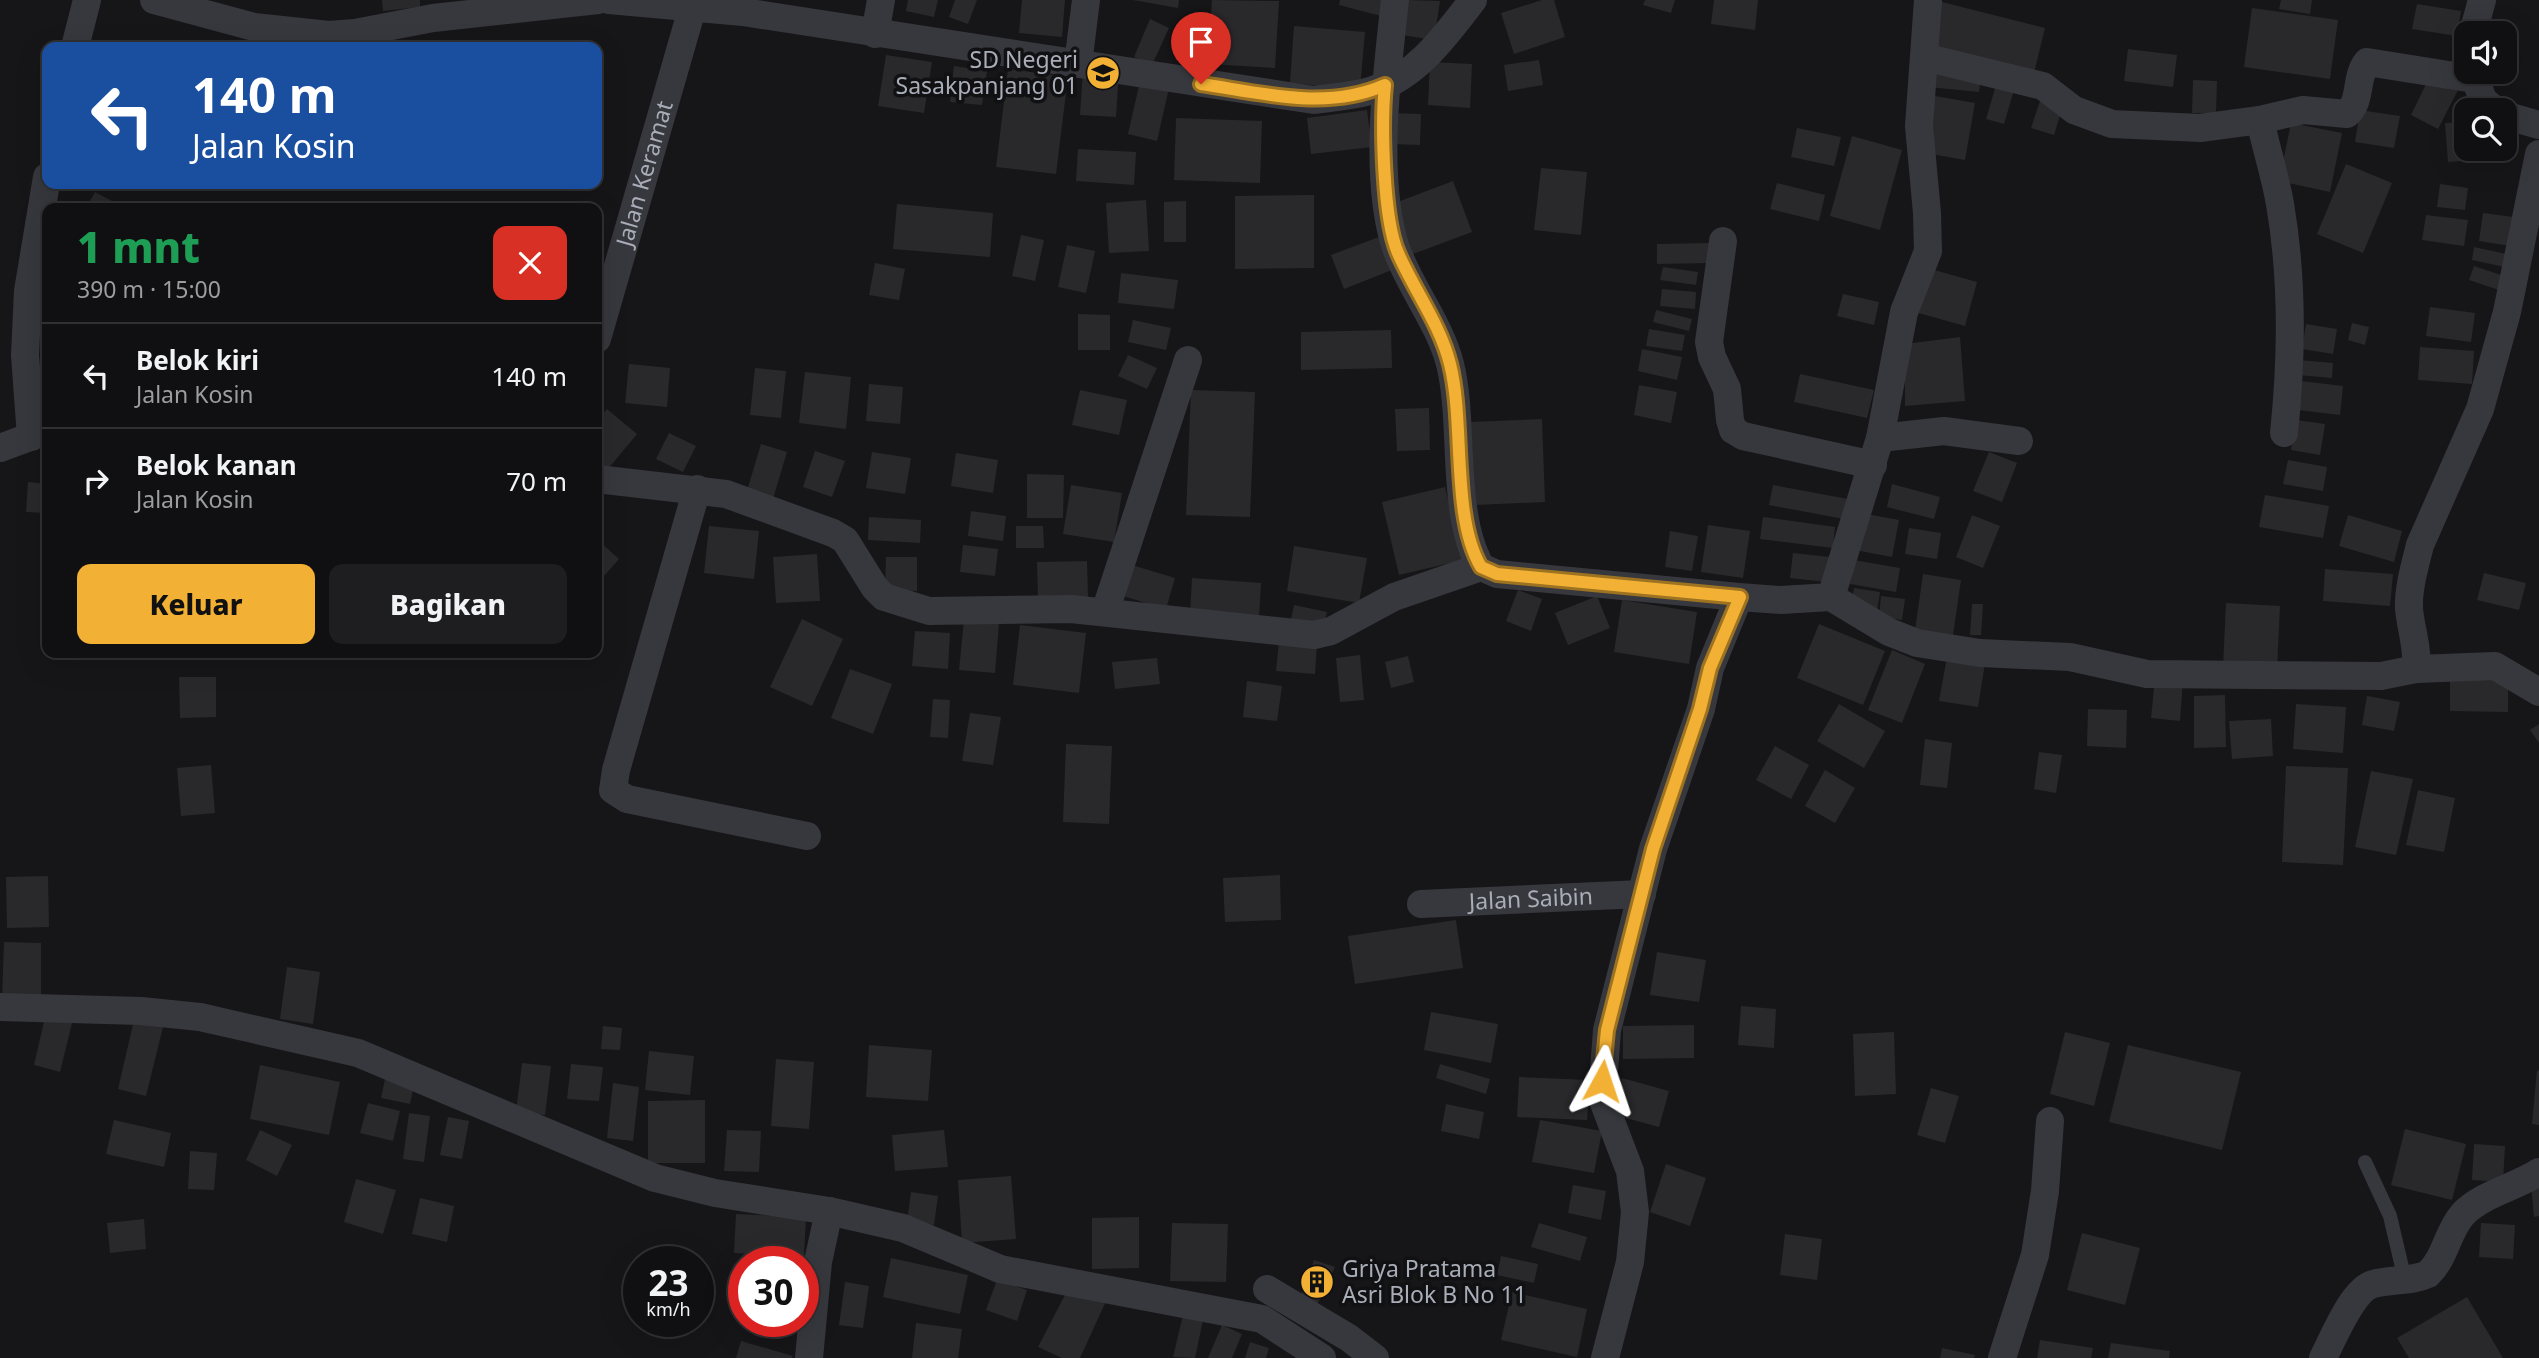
<!DOCTYPE html>
<html lang="id">
<meta charset="utf-8">
<style>
body{margin:0;font-family:"Noto Sans",sans-serif;background:#1e1e20;color:#f1f3f6;height:100vh;display:flex;flex-direction:column;font-size:26px;white-space:nowrap}
*{box-sizing:border-box;margin:0}
p{font-size:23px;color:#9c9d9f}
.icon{flex:none;width:38px;height:38px;fill:none;stroke:currentColor;stroke-width:2;stroke-linecap:round;stroke-linejoin:round}
.map{position:relative;flex:1;overflow:hidden}
.details{position:absolute;left:42px;top:203px;width:560px;height:455px;display:flex;flex-direction:column;background:#101012;border-radius:14px;box-shadow:0 7px 28px #0002,0 0 0 2px #303032}
.details>*{flex:none}
.banner{position:absolute;left:42px;top:42px;width:560px;height:147px;border-radius:14px;box-shadow:0 7px 28px #0002,0 0 0 2px #303032;background:#1a4fa0;color:#fff;overflow:hidden}
.buttons{position:absolute;left:2454px;top:21px;display:grid;gap:14px}
.buttons a{display:grid;place-items:center;width:63px;height:63px;border-radius:14px;background:#101012;box-shadow:0 7px 28px #0002,0 0 0 2px #303032;font-size:35px}
.speed{position:absolute;left:623px;top:1246px;display:flex;gap:14px;font-size:35px;font-weight:700;text-align:center}
.speed>*{display:grid;place-content:center;width:91px;height:91px;border-radius:50%;background:#101012;box-shadow:0 7px 28px #0002,0 0 0 2px #303032;line-height:1}
.speed small{font-size:18px;font-weight:400}
.speed .limit{border:10px solid #d22;background:#fff;color:#111}
.pin{position:absolute;display:grid;place-items:center;width:60px;height:60px;color:#fff;margin:-72px -30px;border-radius:50% 50% 50% 0;rotate:-45deg;box-shadow:0 0 7px #0007}
.pin .icon{rotate:45deg}
.me{position:absolute;width:77px;margin:-38px;rotate:5deg;stroke-linejoin:round;filter:drop-shadow(0 0 5px #0008)}
.turn{display:flex;align-items:center;gap:24px;height:147px;padding:0 35px;font-size:32px}
.turn .icon{width:91px;height:91px;stroke-width:2.5}
.turn b{display:block;font-size:49px;line-height:60px}
.round{display:grid;place-items:center;flex:none;width:74px;height:74px;border-radius:14px;background:#1e1e20}
.summary{display:flex;align-items:center;justify-content:space-between;height:119px;padding:0 35px}
h1{font-size:42px;font-weight:800;line-height:52px;color:#1e9e55}
.primary-button{display:flex;gap:14px;margin-top:auto;padding:14px 35px}
.primary-button a{flex:1;height:80px;border-radius:14px;background:#f2b134;color:#111;font-size:28px;font-weight:800;line-height:80px;text-align:center}
.primary-button a+a{background:#1e1e20;color:#f1f3f6}
ul{padding:0;list-style:none}
li{display:flex;align-items:center;gap:21px;height:105px;padding:0 35px;border-top:2px solid #303032}
li div{flex:1}
li b{display:block;font-size:26px}
li em{font-style:normal}
.map>svg:first-child{display:block}
</style>
<div class="map">
<svg width="2539" height="1358" viewBox="0 0 2539 1358">
<rect width="100%" height="100%" fill="#161618"/>
<!-- building -->
<path fill="#29292c" d="M382 0H420V7L383 11Z
M908 0H938L934 17 906 11Z
M955 0H977L968 24 949 17Z
M1022 0H1065L1062 37 1019 33Z
M1133 0H1179L1178 8Z
M1212 0 1279 1 1275 68 1208 64Z
M1340 0H1385L1381 16 1339 5Z
M1407 0 1440 1 1434 40 1402 35Z
M1542 0H1554L1565 37 1514 54 1501 13Z
M1645 0H1675L1671 13 1643 5Z
M1714 0H1758L1755 30 1711 24Z
M2281 0H2312L2310 14 2279 9Z
M1938 1 2045 28 2033 77 1926 50Z
M2417 4 2461 11 2457 36 2412 29Z
M2252 8 2338 20 2330 79 2244 67Z
M1185 18 1201 23 1189 60 1174 55Z
M1150 19 1169 28 1152 65 1134 57Z
M1294 26 1365 32 1360 89 1290 83Z
M2128 49 2177 55 2173 87 2124 81Z
M886 55 932 62 924 113 878 106Z
M1539 60 1543 85 1508 91 1504 65Z
M1430 62 1472 64 1470 108 1428 105Z
M954 66 987 71 982 105 950 102Z
M1008 69 1068 77 1056 174 996 167Z
M1083 70 1119 72 1116 117 1080 115Z
M1929 72 1981 76 1979 92 1928 87Z
M2430 76 2458 90 2438 129 2411 115Z
M2193 80 2217 81 2216 113H2192Z
M1140 81 1169 88 1157 141 1128 134Z
M1996 85 2014 90 2004 124 1986 119Z
M1935 96 1975 103 1965 160 1925 153Z
M2040 101 2062 109 2054 135 2031 128Z
M1367 110 1372 147 1311 154 1307 118Z
M2360 110 2400 116 2394 148 2355 142Z
M1391 113 1421 114 1420 145 1390 144Z
M1176 118 1262 121 1260 183 1174 180Z
M2466 122V149H2491V159L2448 162 2445 123Z
M2291 123 2342 133 2330 192 2279 181Z
M1797 128 1841 137 1834 166 1791 157Z
M1852 136 1902 150 1880 230 1830 216Z
M1078 149 1136 152 1134 185 1076 181Z
M2346 164 2392 183 2363 253 2317 234Z
M1541 168 1587 172 1581 235 1534 230Z
M1453 181 1472 232 1413 254 1395 203Z
M1777 183 1825 195 1819 221 1770 209Z
M2440 184 2468 188 2465 210 2437 207Z
M95 192 125 208H86Z
M1314 195V268L1235 269V196Z
M1146 200 1149 251 1109 253 1106 203Z
M1186 201V242H1164V202Z
M897 204 993 213 990 257 893 249Z
M2483 213 2521 218 2517 247 2479 241Z
M2426 215 2468 220 2464 246 2422 240Z
M1021 235 1044 240 1035 281 1012 276Z
M1379 237 1392 270 1344 289 1331 255Z
M1710 243V263L1657 264V244Z
M1067 245 1095 251 1086 293 1058 287Z
M2474 247 2511 255 2509 268 2472 260Z
M875 263 905 269 899 300 869 295Z
M2474 266 2507 277 2502 291 2469 280Z
M1663 267 1698 272 1696 285 1660 280Z
M1927 268 1977 282 1965 326 1915 312Z
M1121 273 1178 280 1174 309 1118 303Z
M1662 289 1696 292 1695 309 1660 306Z
M1843 294 1879 302 1874 325 1837 316Z
M2430 307 2475 313 2471 342 2426 336Z
M1656 310 1692 319 1689 331 1653 322Z
M1078 314 1110 315V350H1078Z
M1133 320 1171 328 1166 350 1128 342Z
M2352 323 2369 327 2365 345 2348 340Z
M2306 324 2337 329 2333 354 2302 349Z
M1649 329 1685 335 1682 351 1646 346Z
M1391 330 1392 368 1301 370V332Z
M1960 337 1965 401 1905 406V344Z
M2420 347 2474 351 2472 384 2418 380Z
M1642 349 1682 357 1677 380 1638 371Z
M1128 355 1157 368 1147 389 1118 376Z
M2299 360 2333 363 2332 378 2298 375Z
M629 364 670 368 667 407 625 403Z
M755 368 786 371 781 418 750 415Z
M805 372 851 377 846 429 799 423Z
M1800 374 1874 390 1867 418 1794 402Z
M2301 381 2343 386 2340 415 2298 410Z
M869 384 903 387 900 424 866 421Z
M1639 385 1677 392 1671 423 1634 415Z
M1080 390 1127 400 1119 435 1072 425Z
M1191 390 1255 392 1250 517 1186 515Z
M1429 408 1430 450 1397 451 1395 409Z
M607 409 637 434 608 469 597 460V421Z
M1542 419 1545 502 1475 505 1471 422Z
M2296 420 2325 424 2320 455 2291 450Z
M669 433 696 446 683 472 656 459Z
M761 444 787 452 772 502 746 494Z
M815 451 845 461 832 497 803 487Z
M872 452 911 458 905 494 866 488Z
M1989 452 2017 463 2002 502 1973 491Z
M956 453 998 460 993 493 951 486Z
M2288 460 2327 467 2323 491 2283 484Z
M1027 474 1064 475 1063 518H1027Z
M28 482 47 484V513L26 512Z
M1892 484 1940 497 1934 519 1887 507Z
M1071 485 1122 493 1114 542 1063 534Z
M1773 485 1848 499 1844 519 1769 505Z
M1445 487 1463 560 1399 575 1382 502Z
M2265 495 2329 506 2323 538 2259 527Z
M971 511 1006 516 1003 541 968 536Z
M1861 513 1899 520 1892 557 1855 550Z
M1972 515 2000 526 1983 568 1956 557Z
M2348 515 2402 531 2394 562 2339 546Z
M869 517 921 520 920 543 868 540Z
M1763 517 1835 527 1833 548 1760 539Z
M1708 525 1750 531 1743 578 1701 572Z
M709 526 759 531 754 579 704 573Z
M1016 526H1043L1044 548H1016Z
M1909 528 1941 533 1937 559 1905 554Z
M1670 531 1698 536 1692 571 1665 567Z
M598 540 619 559 597 584V541Z
M963 545 998 549 995 576 960 572Z
M1294 546 1367 558 1359 603 1287 591Z
M1793 553 1830 557 1826 582 1790 578Z
M817 554 820 601 776 603 773 557Z
M886 557H917V591L885 590Z
M1854 560 1900 568 1896 592 1850 584Z
M1087 561 1088 597 1038 598 1037 562Z
M1132 565 1175 578 1166 609 1123 596Z
M2325 569 2393 574 2390 606 2323 601Z
M2484 573 2526 583 2519 610 2477 600Z
M1923 574 1961 580 1953 635 1915 630Z
M1192 578 1261 583 1259 618 1190 614Z
M1854 588 1880 592 1877 611 1851 607Z
M1518 590 1542 599 1531 631 1506 621Z
M1597 596 1610 628 1568 645 1555 613Z
M1881 596 1905 599 1902 620 1879 617Z
M1622 600 1697 612 1689 664 1614 652Z
M2226 603 2280 606 2277 670 2223 667Z
M1972 604H1983L1981 635H1970Z
M1294 605 1327 612 1323 627 1291 620Z
M802 619 843 639 812 706 770 687Z
M964 620 999 623 995 673 959 670Z
M1819 624 1885 651 1863 705 1797 678Z
M1020 625 1086 633 1079 693 1013 685Z
M915 631 950 633 948 669 912 666Z
M1279 641 1317 644 1315 674 1276 671Z
M1892 650 1925 664 1902 723 1868 710Z
M1360 655 1364 700 1340 702 1336 658Z
M1408 656 1414 682 1391 688 1385 662Z
M1947 657 1985 663 1978 707 1939 701Z
M1157 658 1160 684 1115 689 1112 662Z
M850 669 892 684 873 734 831 718Z
M2450 675 2508 676V712L2450 711Z
M179 677H216V717L180 718Z
M2155 678 2183 680 2180 721 2151 718Z
M1247 681 1282 686 1277 721 1243 717Z
M2225 695 2226 747 2194 748V696Z
M2367 696 2400 702 2394 731 2362 725Z
M933 699 950 700 948 738 930 737Z
M1839 704 1885 731 1864 768 1817 741Z
M2296 704 2346 707 2343 753 2293 749Z
M2088 709 2127 710 2126 748 2087 746Z
M970 713 1001 717 993 765 962 761Z
M2271 719 2273 756 2232 759 2229 721Z
M2539 724V743L2530 730Z
M1925 739 1952 743 1947 788 1920 785Z
M1066 744 1112 746 1109 824 1063 822Z
M1775 746 1809 765 1791 799 1756 780Z
M2039 752 2062 755 2056 793 2034 789Z
M211 765 215 813 181 816 177 768Z
M2286 766 2348 768 2343 865 2282 862Z
M1825 770 1855 788 1835 823 1805 806Z
M2371 771 2413 779 2396 855 2355 847Z
M2418 790 2455 798 2444 852 2406 845Z
M1280 875 1281 920 1225 922 1223 878Z
M48 876 49 927 7 928 6 877Z
M1456 920 1463 968 1355 984 1348 936Z
M4 942 41 943V997H2Z
M1657 952 1706 960 1699 1002 1650 995Z
M287 967 320 972 313 1024 280 1019Z
M1741 1006 1776 1009 1774 1048 1738 1045Z
M1431 1012 1498 1024 1491 1063 1424 1050Z
M46 1013 73 1019 60 1072 34 1065Z
M134 1020 163 1027 146 1096 118 1089Z
M1694 1025V1058L1623 1059V1026Z
M603 1026 622 1028 620 1050 601 1049Z
M1894 1032 1896 1094 1855 1096 1853 1034Z
M2065 1032 2110 1043 2094 1106 2050 1094Z
M869 1045 932 1050 928 1101 866 1097Z
M2128 1045 2241 1072 2222 1150 2109 1122Z
M649 1051 694 1056 690 1095 645 1090Z
M776 1059 814 1062 809 1129 771 1126Z
M522 1063 551 1066 545 1115 516 1112Z
M571 1064 603 1067 599 1101 567 1099Z
M1440 1064 1490 1079 1486 1094 1436 1078Z
M260 1065 340 1082 329 1135 250 1119Z
M2537 1070 2539 1071V1125L2532 1124Z
M1519 1077 1590 1080 1587 1120 1517 1117Z
M1622 1078 1669 1091 1659 1127 1611 1114Z
M385 1079 414 1084 410 1104 381 1098Z
M613 1083 639 1087 633 1141 607 1138Z
M1931 1088 1959 1096 1945 1143 1917 1135Z
M705 1100V1163H648V1101Z
M368 1103 400 1111 393 1141 360 1133Z
M1446 1104 1484 1112 1479 1139 1441 1131Z
M409 1113 430 1116 424 1162 403 1159Z
M448 1117 469 1121 462 1159 440 1155Z
M114 1120 171 1133 164 1167 106 1154Z
M1540 1120 1602 1131 1594 1173 1532 1162Z
M2405 1129 2466 1144 2452 1200 2391 1185Z
M260 1130 292 1145 277 1176 246 1160Z
M727 1130 761 1131 759 1172 724 1171Z
M944 1130 948 1167 895 1171 892 1135Z
M2474 1144 2505 1146 2503 1182 2472 1180Z
M190 1151 217 1153 214 1190 188 1189Z
M1666 1164 1706 1178 1690 1226 1650 1212Z
M1011 1176 1016 1239 962 1243 958 1180Z
M356 1179 396 1190 383 1234 344 1222Z
M2539 1184V1216L2534 1217 2531 1185Z
M1573 1185 1606 1191 1601 1220 1568 1213Z
M911 1192 938 1196 934 1225 907 1221Z
M420 1198 454 1206 447 1242 412 1234Z
M736 1214 806 1217 804 1256 734 1253Z
M1139 1217V1268L1092 1269V1218Z
M144 1219 146 1249 110 1253 107 1223Z
M1172 1223 1228 1224 1226 1282 1170 1281Z
M1539 1223 1587 1237 1580 1261 1531 1247Z
M2481 1223 2515 1225 2513 1259 2479 1257Z
M2082 1233 2140 1248 2125 1305 2067 1290Z
M1785 1234 1822 1239 1817 1280 1780 1275Z
M1501 1256 1538 1264 1534 1283 1497 1275Z
M743 1258 753 1261 744 1262V1303L731 1299Z
M891 1258 968 1275 960 1314 883 1297Z
M1314 1260 1335 1267 1316 1307 1300 1298Z
M997 1280 1027 1290 1017 1321 986 1310Z
M845 1282 869 1286 863 1328 839 1325Z
M1068 1289 1107 1299 1080 1358H1062L1038 1347Z
M1512 1292 1587 1309 1577 1357 1501 1340Z
M2467 1297 2503 1358H2409L2397 1338Z
M1184 1311 1204 1315 1195 1358 1173 1357Z
M916 1323 962 1329 958 1358H912Z
M1222 1325 1242 1334 1232 1358H1208Z
M2040 1340 2093 1348 2091 1358H2037Z
M741 1341 793 1356 792 1358H736Z
M1250 1342 1269 1348 1266 1358H1245Z
M2111 1343 2170 1351 2169 1358H2108Z
M1942 1348 1975 1355 1974 1358H1940Z"/>
<g fill="none" stroke-linecap="round" stroke-linejoin="round">
<!-- service -->
<path stroke="#37383d" stroke-width="14" d="M2365 1162 2390 1216 2405 1280"/>
<!-- minor -->
<g stroke="#37383d" stroke-width="28">
<path d="M154 0 254 27 329 35 355 33 433 18 598 0"/>
<path d="M609 0 743 12 1314 100C1334 97 1355 96 1373 90 1417 76 1446 35 1473 0"/>
<path d="M1395 0C1387 72 1373 179 1396 248 1410 288 1439 322 1450 364 1465 424 1450 513 1481 567L1497 574 1739 597 1781 600 1831 597 1880 438 1904 312 1928 251 1927 213 1919 126 1928 0"/>
<path d="M2473 33 2482 0"/>
<path d="M875 34 881 0"/>
<path d="M75 47 87 0"/>
<path d="M1924 57 2043 86 2074 110 2112 124 2200 128 2260 120C2266 148 2275 175 2280 204 2293 280 2292 357 2284 433"/>
<path d="M1078 64 1086 0"/>
<path d="M2473 72 2483 100 2495 110"/>
<path d="M2504 115 2539 125"/>
<path d="M2260 120 2303 110 2347 114C2362 101 2355 77 2367 62L2474 79"/>
<path d="M1723 241 1709 342 1712 357 1727 389 1730 420 1733 430 1743 436 1873 465"/>
<path id="s1" d="M597 339 692 9"/>
<path d="M31 437 25 355 28 291 47 177"/>
<path d="M1880 438 1944 431 2019 441"/>
<path d="M0 448 46 431"/>
<path d="M597 479 726 494 833 533 845 540 875 588 884 597 929 611 1071 609 1314 635 1331 631 1394 597 1481 567"/>
<path d="M697 489 616 770 613 790 627 799 807 836"/>
<path d="M1831 597 1889 632 1917 643 1980 653 2070 657 2147 674 2381 676 2416 669C2418 647 2411 630 2409 609 2408 589 2415 565 2420 545L2480 409 2507 312 2539 154"/>
<path d="M1105 612 1188 360"/>
<path d="M2416 669 2495 666 2539 692"/>
<path id="s2" d="M1421 904 1642 894"/>
<path d="M0 1007 141 1011 200 1017 358 1053 655 1178 715 1193 829 1211 903 1228 1000 1269 1262 1319 1322 1358"/>
<path d="M1267 1289 1349 1338 1375 1358"/>
<path d="M809 1358 818 1262 829 1211"/>
<path d="M1605 1358 1630 1262 1635 1212 1630 1171 1602 1098 1607 1030 1653 849 1701 709 1710 668 1739 597"/>
<path d="M2002 1358 2035 1255 2045 1191 2050 1121"/>
<path d="M2323 1358C2333 1339 2352 1290 2373 1284 2391 1279 2411 1282 2428 1274 2446 1257 2447 1232 2463 1214 2482 1194 2516 1187 2539 1172"/>
</g>
</g>
<g fill="none" stroke-linecap="round" stroke-linejoin="round">
<!-- route casing -->
<g stroke="#9d7322" stroke-width="18">
<path id="route" d="M1201 84C1262 93 1326 111 1385 85 1381 123 1383 219 1398 253 1414 290 1440 324 1450 364 1465 423 1451 516 1481 567L1497 574 1740 597 1710 668 1700 709 1653 849 1607 1030 1602 1081"/>
</g>
<!-- route -->
<use href="#route" stroke="#f2b134" stroke-width="12"/>
</g>
<!-- icons -->
<defs>
<g id="school-disc" transform="scale(1.75)"><circle r="9.5" fill="#f2b134" stroke="#111113"/><path d="M0-5L7-2L0 1L-7-2ZM-4 1L0 2.5L4 1V4Q0 6-4 4Z" fill="#111"/></g>
<g id="building-disc" transform="scale(1.75)"><circle r="9.5" fill="#f2b134" stroke="#111113"/><path d="M-4-6H4V6H1V3H-1V6H-4ZM-2.5-4.3h1.7v1.8h-1.7ZM.8-4.3h1.7v1.8H.8ZM-2.5-1h1.7V.8h-1.7ZM.8-1h1.7V.8H.8Z" fill="#111"/></g>
</defs>
<g fill-rule="evenodd">
<use href="#school-disc" x="1103" y="73"/>
<use href="#building-disc" x="1317" y="1282"/>
</g>
<g text-anchor="middle" stroke-width="7" stroke-linejoin="round" paint-order="stroke">
<!-- poi labels -->
<g font-size="23" fill="#a8adb8" stroke="#111113" text-anchor="end">
<text x="1078" y="68">SD Negeri<tspan x="1078" dy="26">Sasakpanjang 01</tspan></text>
<text x="1342" y="1277" text-anchor="start">Griya Pratama<tspan x="1342" dy="26">Asri Blok B No 11</tspan></text>
</g>
<!-- street labels -->
<g font-size="23" fill="#a8adb8" stroke="#111113">
<text dy="8" stroke="none"><textPath href="#s1" startOffset="172">Jalan Keramat</textPath></text>
<text dy="8" stroke="none"><textPath href="#s2" startOffset="110">Jalan Saibin</textPath></text>
</g>
</g>
</svg>
<div class="buttons">
<a><svg class="icon" aria-label="sound" viewBox="0 0 24 24"><path d="M4 9h4l5-4v14l-5-4H4zM17 9q2 3 0 6"/></svg></a>
<a><svg class="icon" aria-label="search" viewBox="0 0 24 24"><circle cx="10" cy="10" r="6"/><path d="M15 15l6 6"/></svg></a>
</div>
<div class="speed"><div>23<small>km/h</small></div><div class="limit">30</div></div>
<div class="pin" style="left:1201px;top:84px;background:#d93025"><svg class="icon" aria-label="arrive" viewBox="0 0 24 24"><path d="M6 21V4h12l-3 4 3 4H6"/></svg></div>
<svg class="me" style="left:1602px;top:1081px" viewBox="-20 -20 40 40"><path d="M0-17L14 15 0 8-14 15z" fill="#f2b134" stroke="#fff" stroke-width="4"/></svg>
<div class="banner">
<div class="turn"><svg class="icon" aria-label="left" viewBox="0 0 24 24"><path d="M17 20v-9H6M10 6l-5 5 5 5"/></svg><div><b>140 m</b>Jalan Kosin</div></div>
</div>
<section class="details">
<div class="summary"><div><h1>1 mnt</h1><p>390 m · 15:00</p></div><a class="round" style="background:#d93025;color:#fff"><svg class="icon" aria-label="close" viewBox="0 0 24 24"><path d="M6 6l12 12M18 6L6 18"/></svg></a></div>
<ul>
<li><svg class="icon" aria-label="left" viewBox="0 0 24 24"><path d="M17 20v-9H6M10 6l-5 5 5 5"/></svg><div><b>Belok kiri</b><p>Jalan Kosin</p></div><em>140 m</em></li>
<li><svg class="icon" aria-label="right" viewBox="0 0 24 24"><path d="M7 20v-9h11M14 6l5 5-5 5"/></svg><div><b>Belok kanan</b><p>Jalan Kosin</p></div><em>70 m</em></li>
</ul>
<div class="primary-button"><a>Keluar</a><a>Bagikan</a></div>
</section>
</div>
